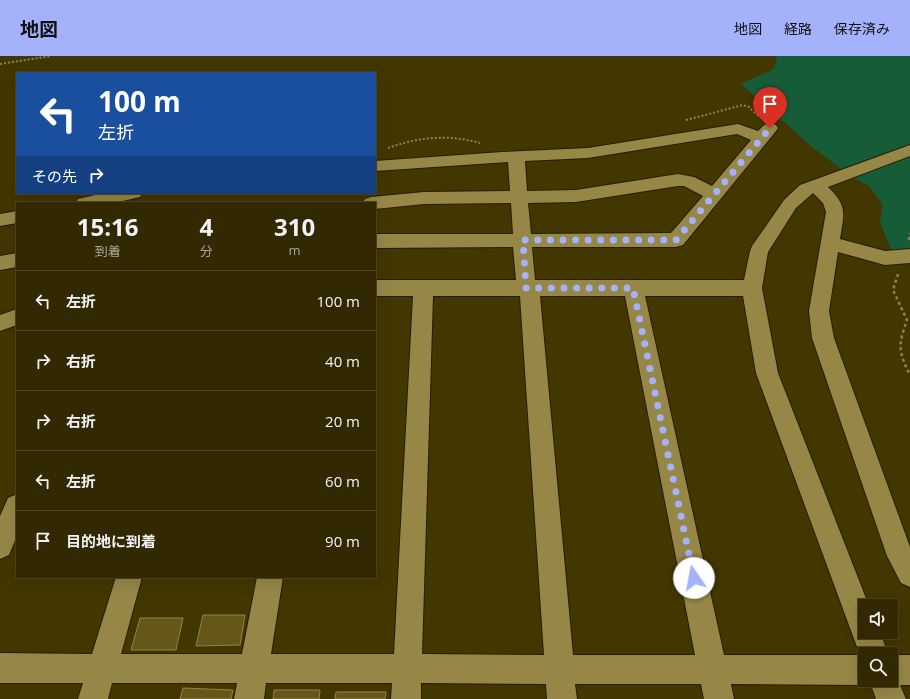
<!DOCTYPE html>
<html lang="ja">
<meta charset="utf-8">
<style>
body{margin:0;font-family:"Open Sans","Noto Sans JP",sans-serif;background:#3d3410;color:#f1f3f6;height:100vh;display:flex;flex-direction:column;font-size:15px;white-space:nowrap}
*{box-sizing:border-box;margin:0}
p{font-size:13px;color:#a8a699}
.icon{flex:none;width:22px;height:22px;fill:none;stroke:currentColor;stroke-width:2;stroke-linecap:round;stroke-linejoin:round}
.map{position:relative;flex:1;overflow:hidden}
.side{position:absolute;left:16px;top:146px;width:360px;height:376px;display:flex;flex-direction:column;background:#322801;border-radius:0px;box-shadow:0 4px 16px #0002,0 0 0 1px #4d4423}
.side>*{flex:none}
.guide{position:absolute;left:16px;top:16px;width:360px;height:122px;border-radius:0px;box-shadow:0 4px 16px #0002,0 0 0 1px #4d4423;background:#1a4fa0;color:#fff;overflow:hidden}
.tools{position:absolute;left:858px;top:543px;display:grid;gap:8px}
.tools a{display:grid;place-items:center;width:40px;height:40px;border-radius:0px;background:#322801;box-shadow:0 4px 16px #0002,0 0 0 1px #4d4423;font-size:20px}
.pin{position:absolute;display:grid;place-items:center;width:34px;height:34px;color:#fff;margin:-41px -17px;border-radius:50% 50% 50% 0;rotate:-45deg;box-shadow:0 0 4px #0007}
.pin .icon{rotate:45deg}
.me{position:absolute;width:44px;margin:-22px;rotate:348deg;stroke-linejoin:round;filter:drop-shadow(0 0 3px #0008)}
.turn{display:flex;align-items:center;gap:14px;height:84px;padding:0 16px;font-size:18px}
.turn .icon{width:52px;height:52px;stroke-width:2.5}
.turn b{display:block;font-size:28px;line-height:34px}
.then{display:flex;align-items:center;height:38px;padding:0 16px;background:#0003;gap:8px;font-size:15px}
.eta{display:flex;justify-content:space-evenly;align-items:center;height:68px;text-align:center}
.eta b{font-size:24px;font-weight:700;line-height:28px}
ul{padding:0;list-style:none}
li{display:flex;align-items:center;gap:12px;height:60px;padding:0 16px;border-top:1px solid #4d4423}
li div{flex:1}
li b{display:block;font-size:15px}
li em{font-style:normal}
header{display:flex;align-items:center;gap:24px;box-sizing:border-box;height:56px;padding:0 20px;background:#a4b2fc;color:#111}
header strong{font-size:19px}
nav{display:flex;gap:22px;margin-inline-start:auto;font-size:14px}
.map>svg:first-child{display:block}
</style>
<header>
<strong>地図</strong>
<nav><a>地図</a><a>経路</a><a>保存済み</a></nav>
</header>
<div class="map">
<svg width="910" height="643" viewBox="0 0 910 643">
<rect width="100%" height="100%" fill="#423601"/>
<!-- green -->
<path fill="#165c37" d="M777 0H910V193L892 196 880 166 883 149 869 130 853 122 811 90 741 28 774 13Z"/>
<!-- building -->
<path fill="#655719" stroke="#948445" d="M203 559H245L240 589 196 590Z
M140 562H183L176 594H131Z
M183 632 233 634 231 643H180Z
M274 634H320L319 643H273Z
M336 636H386L385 643H335Z"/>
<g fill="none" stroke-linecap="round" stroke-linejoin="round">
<!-- minor casing -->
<g stroke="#261e00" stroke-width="2">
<path id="minor" d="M770 67 776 69 778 72 776 75 683 189 676 191H532L535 224H744L750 195 752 190 784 144 800 129 910 89V100L828 131C848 150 844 158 840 183L885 195 910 193V207L885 209 838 196 829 255 834 282 910 491V531L901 527 887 500 812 282 809 255 826 156 823 147 813 137 796 152 768 196 762 232 778 317 869 550H865V576H880L888 598H865V624H891V599H910V629H900L906 643H876L870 626 865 629 731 628 734 643H704L701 628H575L577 643H547L546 628 421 627V643H391L392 627H266L264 643H234L237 627H112L108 643H78L83 627H0V597L92 598 116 521H142L121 598H242L257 521H283L271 598H394L413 240H375V224H516L513 191 375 192V178H513L511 147 424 148 375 153V147H362L365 143 371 141 424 136 510 135 508 106 375 115V105L502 96 588 92 738 68 758 75 764 69ZM737 78 751 84 712 130 694 121 678 118 576 134 527 135 525 105 588 102ZM678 130H684L703 140 671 177 531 178 528 147 576 146ZM433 240H520L544 599 422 598ZM540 240H625L695 599H573ZM645 240H743L756 317 860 599H724Z
M104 137H143L140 141 114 147H75L78 143Z
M17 155V167L0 170V158Z
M17 197V211L0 214V200Z
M17 253V269L0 275V259Z
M17 438V480L9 499 0 503V460L8 442Z"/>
</g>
<!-- path-far1 -->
<path stroke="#8d8256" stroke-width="2" stroke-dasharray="2 2" stroke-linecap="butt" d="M0 8 51 0
M686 64 743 49 749 51 759 61
M388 92C419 81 448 78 480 87"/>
<!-- path -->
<path stroke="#8d8256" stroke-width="2.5" stroke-dasharray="3 3" stroke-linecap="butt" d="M909 184 910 177
M898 218 893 234 907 264C898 289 898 295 910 319"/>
<!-- minor -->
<use href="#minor" fill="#978747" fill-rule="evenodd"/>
</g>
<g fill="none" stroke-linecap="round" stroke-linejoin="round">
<!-- route -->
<path stroke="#a4b2fc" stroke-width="7" stroke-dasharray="0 12.6" d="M694 522 633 232H526L523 184H676L770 72"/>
</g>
</svg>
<div class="tools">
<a><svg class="icon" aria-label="sound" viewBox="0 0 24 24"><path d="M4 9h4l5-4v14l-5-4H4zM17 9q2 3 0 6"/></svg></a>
<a><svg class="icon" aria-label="search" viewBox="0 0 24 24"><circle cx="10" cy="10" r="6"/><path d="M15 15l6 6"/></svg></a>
</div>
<div class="pin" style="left:770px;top:72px;background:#d93025"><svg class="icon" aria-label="arrive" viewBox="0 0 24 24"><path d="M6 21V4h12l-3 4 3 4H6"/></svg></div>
<svg class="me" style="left:694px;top:522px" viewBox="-20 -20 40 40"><circle r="19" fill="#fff"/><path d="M0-13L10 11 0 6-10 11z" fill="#a4b2fc"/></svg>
<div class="guide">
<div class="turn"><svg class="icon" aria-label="left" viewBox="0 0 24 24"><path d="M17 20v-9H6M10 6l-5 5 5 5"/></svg><div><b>100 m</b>左折</div></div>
<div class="then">その先<svg class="icon" aria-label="right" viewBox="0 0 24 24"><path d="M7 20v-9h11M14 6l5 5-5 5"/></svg></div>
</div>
<section class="side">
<div class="eta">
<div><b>15:16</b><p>到着</p></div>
<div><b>4</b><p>分</p></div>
<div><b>310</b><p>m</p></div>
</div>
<ul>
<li><svg class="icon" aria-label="left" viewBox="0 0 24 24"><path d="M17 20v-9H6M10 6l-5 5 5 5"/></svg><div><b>左折</b></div><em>100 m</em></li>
<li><svg class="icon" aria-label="right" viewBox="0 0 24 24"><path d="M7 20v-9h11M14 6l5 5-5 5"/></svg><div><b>右折</b></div><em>40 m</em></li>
<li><svg class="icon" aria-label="right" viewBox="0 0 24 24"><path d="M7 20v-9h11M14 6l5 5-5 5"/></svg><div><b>右折</b></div><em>20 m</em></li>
<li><svg class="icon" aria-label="left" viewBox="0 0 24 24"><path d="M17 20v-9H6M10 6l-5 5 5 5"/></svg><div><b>左折</b></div><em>60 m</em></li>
<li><svg class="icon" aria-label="arrive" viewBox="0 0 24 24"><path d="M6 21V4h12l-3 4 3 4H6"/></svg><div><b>目的地に到着</b></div><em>90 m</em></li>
</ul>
</section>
</div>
